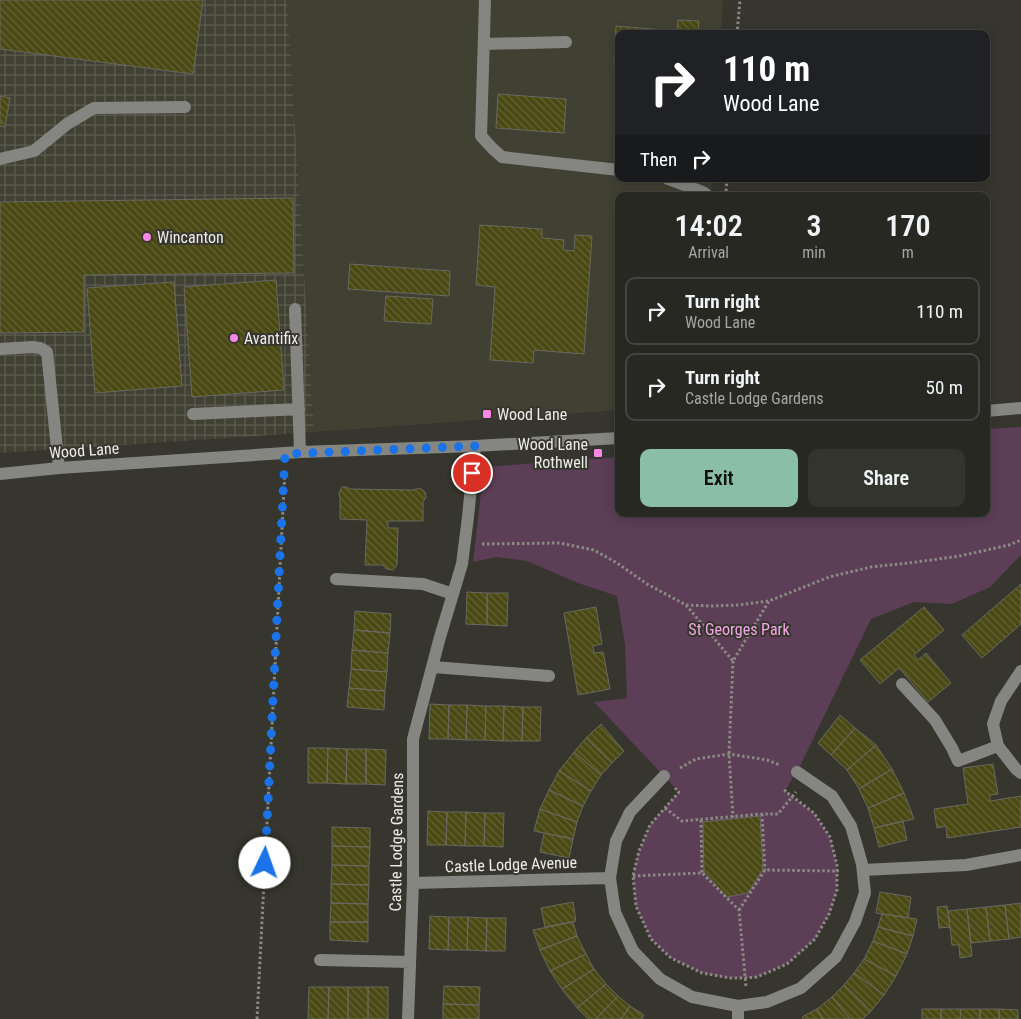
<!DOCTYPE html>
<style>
body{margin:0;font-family:"Roboto Condensed",sans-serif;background:#34342f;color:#f1f3f6;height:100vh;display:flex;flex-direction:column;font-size:19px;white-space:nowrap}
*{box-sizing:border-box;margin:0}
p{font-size:16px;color:#a5a6a5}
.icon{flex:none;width:28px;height:28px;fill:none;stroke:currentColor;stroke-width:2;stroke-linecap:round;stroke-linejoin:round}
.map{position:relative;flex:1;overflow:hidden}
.side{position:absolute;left:615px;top:192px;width:375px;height:325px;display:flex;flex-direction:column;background:#282822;border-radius:10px;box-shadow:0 2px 12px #0003,0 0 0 1px #444440}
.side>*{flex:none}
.top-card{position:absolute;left:615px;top:30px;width:375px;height:152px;border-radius:10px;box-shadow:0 2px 12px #0003,0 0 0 1px #444440;background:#202124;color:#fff;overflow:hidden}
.pin{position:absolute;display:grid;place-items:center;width:42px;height:42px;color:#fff;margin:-21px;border:2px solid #fff;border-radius:50%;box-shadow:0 1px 5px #0007}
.me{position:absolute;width:55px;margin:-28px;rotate:3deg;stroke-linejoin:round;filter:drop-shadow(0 0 4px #0008)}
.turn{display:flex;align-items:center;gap:18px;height:105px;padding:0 25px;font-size:22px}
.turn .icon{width:65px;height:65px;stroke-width:2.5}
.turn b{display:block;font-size:35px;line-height:42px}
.then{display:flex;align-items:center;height:48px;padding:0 25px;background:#0003;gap:10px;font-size:19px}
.eta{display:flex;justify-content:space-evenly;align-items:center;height:85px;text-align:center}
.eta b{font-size:30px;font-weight:600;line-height:35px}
.action{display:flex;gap:10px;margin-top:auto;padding:10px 25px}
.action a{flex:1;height:58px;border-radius:10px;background:#8abfa5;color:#111;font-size:20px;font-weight:600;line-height:58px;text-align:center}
.action a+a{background:#34342f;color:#f1f3f6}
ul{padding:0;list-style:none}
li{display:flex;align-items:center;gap:15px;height:68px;margin:0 10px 8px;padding:0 15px;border:2px solid #444440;border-radius:10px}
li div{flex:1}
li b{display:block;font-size:19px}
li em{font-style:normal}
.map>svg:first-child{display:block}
</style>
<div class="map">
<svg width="1021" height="1019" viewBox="0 0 1021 1019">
<defs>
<pattern id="industrial-grid" width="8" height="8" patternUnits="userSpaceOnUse" patternTransform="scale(1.25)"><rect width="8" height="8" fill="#404033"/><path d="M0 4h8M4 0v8" fill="none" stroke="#5c5c51"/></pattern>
<pattern id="building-back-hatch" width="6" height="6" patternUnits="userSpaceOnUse" patternTransform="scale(1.25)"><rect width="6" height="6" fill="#4a4813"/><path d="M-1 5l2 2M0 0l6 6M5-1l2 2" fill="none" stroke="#646335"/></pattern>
</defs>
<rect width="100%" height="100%" fill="#36362e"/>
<!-- built -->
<path fill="#404033" d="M287 0H723L721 34H619V179H712L711 196H619V410L314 432Z"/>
<!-- industrial -->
<path fill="url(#industrial-grid)" d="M0 0H287L314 432 0 453Z"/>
<!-- park -->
<path fill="#5c3e56" d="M1021 427V555L990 587 952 604 914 602 871 619 800 766 785 791 814 813 830 837 837 865V890L829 914 815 939 787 964 757 977 745 978H730L702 973 671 958 651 939 636 906 633 876 639 851 650 825 679 792 594 702 627 698 625 645 617 596 578 583 527 561 497 557 473 562 484 467 619 457V514H986V429Z"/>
<!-- building -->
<path fill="url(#building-back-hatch)" stroke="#696961" d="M0 0H203L193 74 0 49Z
M678 20 699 21 698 32 717 34H619V65H614L616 26 677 31Z
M498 94 566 99 564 133 496 128Z
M0 96 10 98 5 127 0 126Z
M293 198 294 273 84 275V332L0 333V202Z
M480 225 542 229V238L564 240 563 250 574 251 575 235 592 236 584 354 534 350 533 363 490 360 495 287 476 285Z
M350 264 450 271 449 296 348 289Z
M276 280 284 390 192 397 184 287Z
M174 282 182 386 95 393 87 288Z
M386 296 433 299 431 324 384 321Z
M342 487H346L350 489 413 490 420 488 425 492 426 497 423 502V521H388V528H398L397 565 393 570 386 569 383 565H365L367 520 340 519V498L339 493Z
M1021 584V624L982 658 962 635Z
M467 592 487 593V625L466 624Z
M487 593H508L507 626 487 625Z
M596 607 602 644 593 646 594 653 603 652 610 689 578 695 564 613Z
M924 607 944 630 914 655 918 660 926 653 951 683 928 702 899 668 880 684 860 660Z
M355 611 391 614 390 633 354 630Z
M354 630 390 633 388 653 352 650Z
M352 650 388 653 387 672 351 669Z
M351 669 387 672 385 691 349 688Z
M349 688 385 691 384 710 347 707Z
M430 704 449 705 448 739H429Z
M449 705H467L466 740 448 739Z
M467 705 486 706 485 740H466Z
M486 706H504L503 741 485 740Z
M504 706 523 707 522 741H503Z
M523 707H541L540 741H522Z
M840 715 855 728 831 755 818 743Z
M601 724 624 751 612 763 586 738Z
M855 728 876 745 847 770 831 755Z
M586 738 612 763 601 775 574 752Z
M876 745 892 769 859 789 847 770Z
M308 748H328L327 783H308Z
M328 748 347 749 346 784 327 783Z
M347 749H366V784H346Z
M366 749 386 750 385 785 366 784Z
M574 752 601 775 591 791 559 771Z
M993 764 998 794 990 795V801L1021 796V827L947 838 946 826 937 828 934 809 968 804 963 768Z
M892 769 904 793 868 808 859 789Z
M559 771 591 791 583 806 549 790Z
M549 790 583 806 577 822 540 809Z
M904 793 914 819 874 828 868 808Z
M540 809 577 822 573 839 534 831Z
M428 811 447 812 446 845H427Z
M447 812H466L465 846 446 845Z
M466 812 485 813 484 846H465Z
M485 813H504L503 847 484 846Z
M760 816 763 869 748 893 727 897 704 872 703 822Z
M903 821 907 840 879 847 874 828Z
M332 827 370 828V847L332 846Z
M544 833 573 839 569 858 540 852Z
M332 846 370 847 369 866 332 865Z
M332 865 369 866V885L331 884Z
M331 884 369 885 368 904 331 903Z
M880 892 911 897 908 918 876 913Z
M573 902 576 921 545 927 541 908Z
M331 903 368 904V922H330Z
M1021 903V937L1009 939 1005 905Z
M1005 905 1009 939 990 941 986 907Z
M947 906 950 927 939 928 937 907Z
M986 907 990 941 971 943 967 909Z
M967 909 972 956 960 958 959 945H952L948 911Z
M882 914 917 919 913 936 878 927Z
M430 916 449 917 448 950 429 949Z
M449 917H468L467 950H448Z
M468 917 487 918 486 951 467 950Z
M487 918H506L505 951H486Z
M330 922H368V942L330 940Z
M573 922 577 936 540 950 533 930Z
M878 927 913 936 907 954 873 941Z
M577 936 586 954 550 971 540 950Z
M873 941 907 954 896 976 864 959Z
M586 954 594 969 562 989 550 971Z
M864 959 896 976 884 995 854 973Z
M594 969 606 984 577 1008 562 989Z
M854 973 884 995 871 1011 844 985Z
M606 984 618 996 596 1019H588L577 1008Z
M844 985 871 1011 863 1019H850L832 997Z
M444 986 480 987 479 1005 443 1004Z
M309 987H329L328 1019H308Z
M329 987H348V1019H328Z
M348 987H368V1019H348Z
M368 987H388V1019H368Z
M618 996 630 1006 621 1019H596Z
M832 997 850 1019H823L817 1009Z
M443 1004 479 1005V1019H443Z
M630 1006 644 1015 642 1019H621Z
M817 1009 823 1019H803L802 1017Z
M922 1009H941V1019H922Z
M941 1009H961L960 1019H941Z
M961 1009H980V1019H960Z
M980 1009H999V1019H980Z
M999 1009 1018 1010V1019H999Z"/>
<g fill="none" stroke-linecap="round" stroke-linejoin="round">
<!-- path -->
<path stroke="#8a8a83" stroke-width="3" stroke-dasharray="2.5 2.5" stroke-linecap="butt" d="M737 34 740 0
M726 191 727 179
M482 544 559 543 594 550 617 563 647 584 686 605 711 606 738 605 769 601 829 577 871 567 909 563 960 556 1009 545 1021 540
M686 605 733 661 769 601
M733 661 729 754 733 817
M680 768 696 759 729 754 767 760 780 765
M675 788 679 792 650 825 639 851 633 876 636 906 651 939 671 958 702 973 730 978H745L757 977 787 964 815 939 829 914 837 890V865L830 837 814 813 785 791 787 787
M665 808 682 821 762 814H778L796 792
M762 814 765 870
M701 820 702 873
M633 876 702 873 739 910 746 987
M739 910 765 870 839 871
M257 1019 285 470"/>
<!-- minor -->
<path stroke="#858682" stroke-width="12" d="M485 0 481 136 493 149 502 157 619 170
M484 44 566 42
M0 159 34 151 67 124 94 108 185 107
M668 179 703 192 708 196
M295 309 300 452
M0 349 32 347 40 348 47 352 59 468
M986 411 1021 408
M193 414 299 409
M0 474 59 468 300 452 475 446 619 438
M336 579 423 584 453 594
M433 667 549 676
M1021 671 1001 701 993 724 998 746 1016 769 1021 773
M902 684 935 720 952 748 958 761 998 746
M664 776 630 812 616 841 610 878 615 912 633 951 660 979 692 997 738 1006 767 1002 801 988 836 957 855 922 865 893 862 864 851 826 832 796 797 772
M863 870 966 865 1021 855
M413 883 610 878
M320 960 410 962
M408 1019 413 883V739L440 637 462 564 468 517 475 446
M738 1019V1006"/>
</g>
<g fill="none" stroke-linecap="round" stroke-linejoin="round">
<!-- route -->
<path stroke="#1a73e8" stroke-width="9" stroke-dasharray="0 16.2" d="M265 863 285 454 475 446 472 473"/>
</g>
<!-- markers -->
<g fill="#fa87e6" stroke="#36362e" stroke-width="2">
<circle cx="147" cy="237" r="5"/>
<circle cx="234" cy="338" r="5"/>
<rect x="482" y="409" width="10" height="10" rx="2.5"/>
<rect x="593" y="448" width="10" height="10" rx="2.5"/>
</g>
<g text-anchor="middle" stroke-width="4" stroke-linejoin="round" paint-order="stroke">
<!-- poi labels -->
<g font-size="16" fill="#ecece8" stroke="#36362e" text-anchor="start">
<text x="157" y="243">Wincanton</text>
<text x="244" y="344">Avantifix</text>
<text x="497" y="420">Wood Lane</text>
<text x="588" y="450" text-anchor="end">Wood Lane<tspan x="588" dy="18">Rothwell</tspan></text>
</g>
<!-- street labels -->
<g font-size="16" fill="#ecece8" stroke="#36362e">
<text transform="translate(84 450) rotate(-4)" y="6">Wood Lane</text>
<text transform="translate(396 842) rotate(-89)" y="6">Castle Lodge Gardens</text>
<text transform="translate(511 864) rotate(-2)" y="6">Castle Lodge Avenue</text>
</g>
<!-- park labels -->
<g font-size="16" fill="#f6a8e6" stroke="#36362e">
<text x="739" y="635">St Georges Park</text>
</g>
</g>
</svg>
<div class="pin" style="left:472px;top:473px;background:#d93025"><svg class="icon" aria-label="arrive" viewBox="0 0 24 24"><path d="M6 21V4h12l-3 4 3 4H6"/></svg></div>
<svg class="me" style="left:265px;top:863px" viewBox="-20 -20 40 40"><circle r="19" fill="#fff"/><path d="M0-13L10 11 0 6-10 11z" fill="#1a73e8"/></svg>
<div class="top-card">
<div class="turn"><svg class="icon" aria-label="right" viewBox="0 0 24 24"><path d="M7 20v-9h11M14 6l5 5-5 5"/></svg><div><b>110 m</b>Wood Lane</div></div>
<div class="then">Then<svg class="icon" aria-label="right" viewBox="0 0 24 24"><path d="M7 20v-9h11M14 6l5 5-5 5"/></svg></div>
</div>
<section class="side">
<div class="eta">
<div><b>14:02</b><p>Arrival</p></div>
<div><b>3</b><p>min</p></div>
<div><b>170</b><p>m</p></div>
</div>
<ul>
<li><svg class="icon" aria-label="right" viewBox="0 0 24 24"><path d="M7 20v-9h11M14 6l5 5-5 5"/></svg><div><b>Turn right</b><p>Wood Lane</p></div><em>110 m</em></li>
<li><svg class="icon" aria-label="right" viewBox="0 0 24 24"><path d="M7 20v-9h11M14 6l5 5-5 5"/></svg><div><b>Turn right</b><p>Castle Lodge Gardens</p></div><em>50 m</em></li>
</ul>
<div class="action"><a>Exit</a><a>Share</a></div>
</section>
</div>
